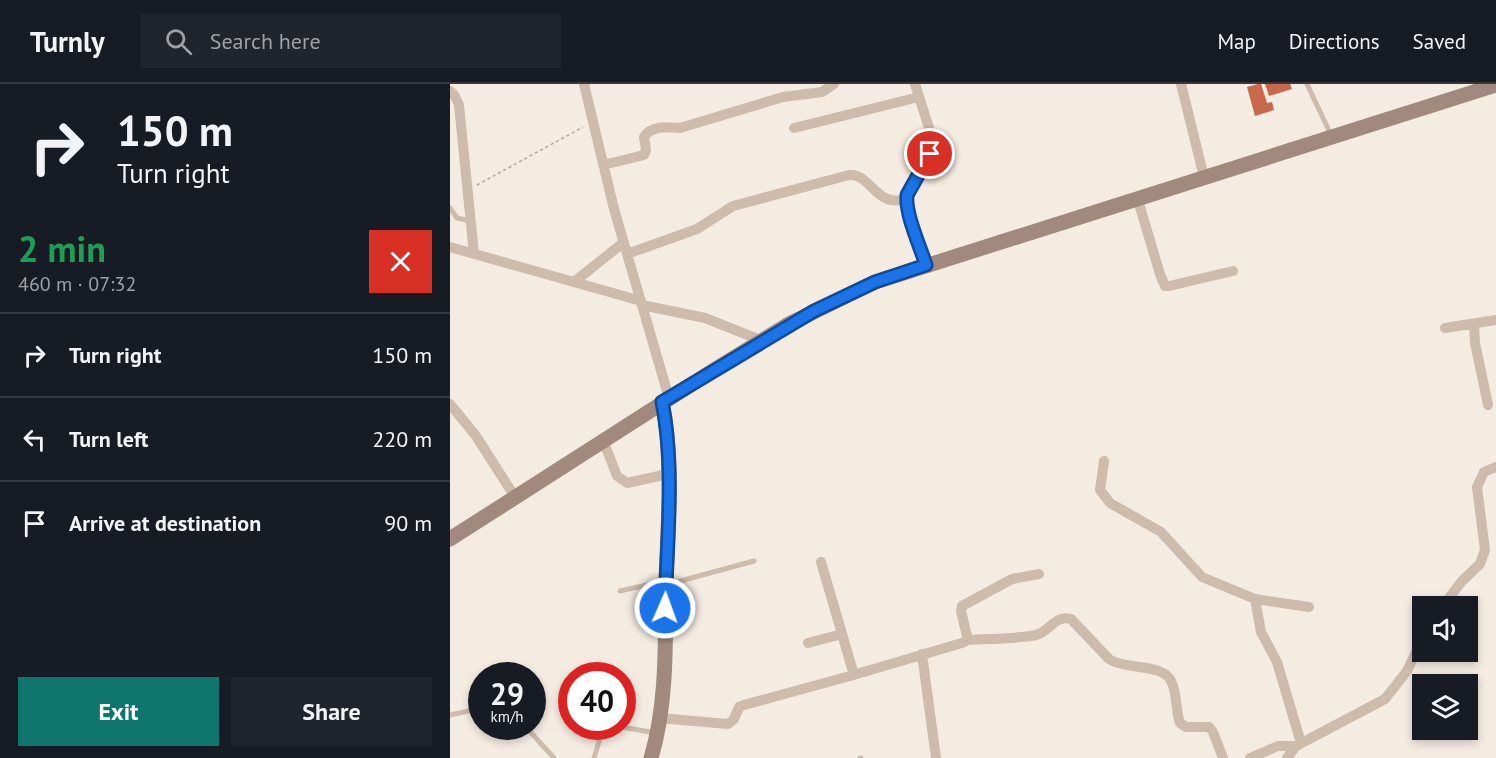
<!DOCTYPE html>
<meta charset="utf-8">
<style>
body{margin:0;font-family:"PT Sans",sans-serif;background:#20242c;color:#f1f3f6;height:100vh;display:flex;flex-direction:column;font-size:22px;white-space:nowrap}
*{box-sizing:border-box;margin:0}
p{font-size:20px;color:#9ea1a6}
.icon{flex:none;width:33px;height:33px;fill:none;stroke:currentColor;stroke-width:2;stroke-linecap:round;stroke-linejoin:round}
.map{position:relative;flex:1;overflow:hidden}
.details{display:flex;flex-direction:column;background:#171b24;width:450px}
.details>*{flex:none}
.top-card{background:#171b24;color:#f1f3f6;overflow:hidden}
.controls{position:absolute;left:962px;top:512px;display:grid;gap:12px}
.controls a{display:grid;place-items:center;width:66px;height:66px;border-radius:0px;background:#171b24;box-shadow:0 3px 9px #0003;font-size:30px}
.speed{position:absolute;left:18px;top:578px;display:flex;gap:12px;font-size:30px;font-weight:700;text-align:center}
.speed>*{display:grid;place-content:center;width:78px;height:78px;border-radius:50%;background:#171b24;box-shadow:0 3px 9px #0003;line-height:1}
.speed small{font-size:15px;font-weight:400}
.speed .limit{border:9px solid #d22;background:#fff;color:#111}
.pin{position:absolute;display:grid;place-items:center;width:51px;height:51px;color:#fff;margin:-26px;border:3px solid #fff;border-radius:50%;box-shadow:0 2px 6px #0007}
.me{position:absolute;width:66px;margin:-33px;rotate:2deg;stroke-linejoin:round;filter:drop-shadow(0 0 4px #0008)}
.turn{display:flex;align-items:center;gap:21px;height:126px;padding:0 18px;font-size:27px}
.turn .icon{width:78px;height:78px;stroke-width:2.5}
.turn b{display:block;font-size:42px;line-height:51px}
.round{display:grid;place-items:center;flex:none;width:63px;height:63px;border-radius:0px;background:#20242c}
.head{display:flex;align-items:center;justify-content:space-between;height:102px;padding:0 18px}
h1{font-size:36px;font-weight:700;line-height:45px;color:#1e9e55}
.button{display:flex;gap:12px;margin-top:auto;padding:12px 18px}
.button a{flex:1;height:69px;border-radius:0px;background:#0f766e;color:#fff;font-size:24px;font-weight:700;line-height:69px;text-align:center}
.button a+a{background:#20242c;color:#f1f3f6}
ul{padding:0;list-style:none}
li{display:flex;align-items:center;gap:18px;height:84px;padding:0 18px;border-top:2px solid #363941}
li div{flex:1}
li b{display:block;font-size:22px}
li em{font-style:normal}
header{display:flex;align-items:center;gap:36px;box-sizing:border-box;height:84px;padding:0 30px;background:#171b24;border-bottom:2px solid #363941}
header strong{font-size:28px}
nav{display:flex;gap:33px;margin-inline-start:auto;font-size:21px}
.search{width:420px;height:54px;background:#20242c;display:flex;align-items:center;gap:15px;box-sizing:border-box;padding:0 21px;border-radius:0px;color:#9ea1a6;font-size:22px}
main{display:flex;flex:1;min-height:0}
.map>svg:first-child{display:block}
</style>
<header>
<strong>Turnly</strong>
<div class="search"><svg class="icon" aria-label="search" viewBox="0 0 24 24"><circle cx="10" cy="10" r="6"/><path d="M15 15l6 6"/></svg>Search here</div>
<nav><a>Map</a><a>Directions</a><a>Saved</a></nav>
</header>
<main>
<section class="details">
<div class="top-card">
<div class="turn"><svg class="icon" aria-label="right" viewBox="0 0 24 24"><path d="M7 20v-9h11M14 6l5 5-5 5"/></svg><div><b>150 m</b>Turn right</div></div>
</div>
<div class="head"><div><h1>2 min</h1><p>460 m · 07:32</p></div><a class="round" style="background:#d93025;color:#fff"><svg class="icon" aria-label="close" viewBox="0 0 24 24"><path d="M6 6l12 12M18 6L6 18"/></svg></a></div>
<ul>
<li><svg class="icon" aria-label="right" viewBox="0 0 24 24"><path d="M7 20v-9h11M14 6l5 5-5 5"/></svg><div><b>Turn right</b></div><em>150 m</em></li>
<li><svg class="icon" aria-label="left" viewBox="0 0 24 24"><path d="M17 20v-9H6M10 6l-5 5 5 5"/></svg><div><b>Turn left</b></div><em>220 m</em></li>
<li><svg class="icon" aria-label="arrive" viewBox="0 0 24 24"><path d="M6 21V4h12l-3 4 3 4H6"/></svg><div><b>Arrive at destination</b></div><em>90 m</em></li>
</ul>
<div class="button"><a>Exit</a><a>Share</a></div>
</section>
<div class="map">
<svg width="1046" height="674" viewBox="0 0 1046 674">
<rect width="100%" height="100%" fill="#f4ebe1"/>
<!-- building -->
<path fill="#c8694b" d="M808 0H811L817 19 822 18 824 26 805 32 797 3Z
M815 0H840L842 5 819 12Z"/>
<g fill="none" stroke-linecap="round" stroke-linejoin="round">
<!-- path -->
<path stroke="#b9a596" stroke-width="1.5" stroke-dasharray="3 3" stroke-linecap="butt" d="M27 101 133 43"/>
<!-- lane -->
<path stroke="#cdbbac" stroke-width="5" d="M857 0 882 53
M0 124 7 134 21 137
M219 500 304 477
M170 507 215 497
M0 631 32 624
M75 642 104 674
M166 642 206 649
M144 674 152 648 157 642
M410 674H411"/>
<!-- street -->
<path stroke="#cdbbac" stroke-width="10" d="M134 0 164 125 219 314
M465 0 479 44 481 63 457 111C455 131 470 161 476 181
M731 0 754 93
M0 7 5 12 9 21 24 170
M344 44 469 13
M153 81 194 71 196 66 194 53C202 41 218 43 230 44L333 13 372 8 384 0
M687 113 710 190 715 202H719L783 187
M0 163 191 217
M177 170 247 145 283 122 399 91C416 89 424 113 441 116 446 117 452 116 456 116
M124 198 174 158
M192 221 255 234 313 257
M1024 241 1025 259 1038 321
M995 244 1046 236
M0 320 26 352 65 413
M153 356 167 392 177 399 218 390
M654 377 650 406 660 419 711 448 752 493 805 515 811 548 827 578 851 659
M371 478 404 591
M805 515 859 523
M993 522 1012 497 1030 480 1035 466 1027 403 1034 388 1046 383
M518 556C534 555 576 555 589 550 601 545 606 531 621 535L659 575C675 586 712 579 721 597 728 610 725 626 730 639L736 643H759L763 648 773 674
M358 559 392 550
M472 570 486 674
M209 634 278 640 284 635 289 623 294 621 400 592 512 559 518 556 511 527 512 522 562 495 589 490
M800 674 828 662H846
M837 674 846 662 935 615 957 587 972 555"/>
<!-- secondary -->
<path stroke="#a18a7d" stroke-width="15" d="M0 455 264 286 339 240 425 198 1046 1
M201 674C218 617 215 555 216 496 218 438 224 376 212 318"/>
</g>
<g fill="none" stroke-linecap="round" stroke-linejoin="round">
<!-- route casing -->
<g stroke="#114b97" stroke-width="15">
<path id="route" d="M215 524C217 460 225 381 212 318L364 227 425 198 476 181C470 162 455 130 457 111L480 70"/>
</g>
<!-- route -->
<use href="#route" stroke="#1a73e8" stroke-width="10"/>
</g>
</svg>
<div class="controls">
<a><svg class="icon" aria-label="sound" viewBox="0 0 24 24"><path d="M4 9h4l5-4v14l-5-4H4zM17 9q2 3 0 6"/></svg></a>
<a><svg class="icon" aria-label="layers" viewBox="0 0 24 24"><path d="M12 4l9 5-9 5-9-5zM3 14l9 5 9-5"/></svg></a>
</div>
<div class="speed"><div>29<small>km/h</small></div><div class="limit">40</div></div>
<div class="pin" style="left:480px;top:70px;background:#d93025"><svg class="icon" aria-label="arrive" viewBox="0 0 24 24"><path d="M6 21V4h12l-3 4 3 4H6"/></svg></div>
<svg class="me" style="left:215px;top:524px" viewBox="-20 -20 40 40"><circle r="17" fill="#1a73e8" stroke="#fff" stroke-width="3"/><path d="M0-11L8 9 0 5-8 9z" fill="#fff"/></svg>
</div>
</main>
